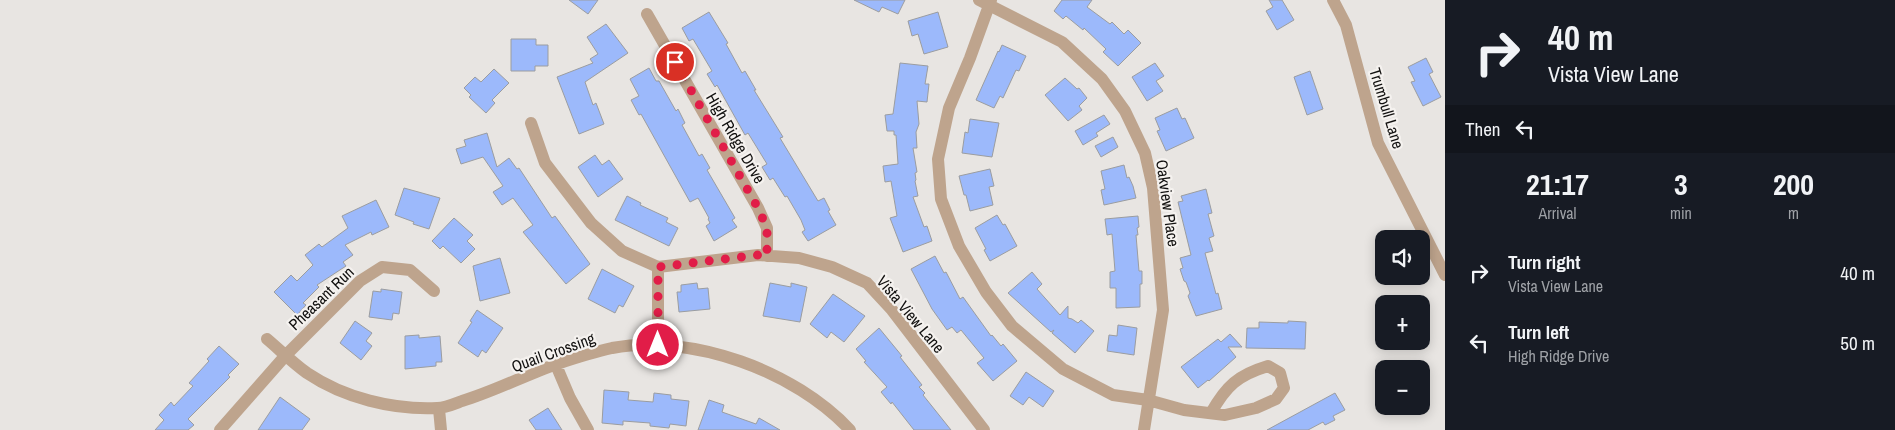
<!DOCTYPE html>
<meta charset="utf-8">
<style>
body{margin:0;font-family:"Archivo Narrow",sans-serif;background:#242831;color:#f1f3f6;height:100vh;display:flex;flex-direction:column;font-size:19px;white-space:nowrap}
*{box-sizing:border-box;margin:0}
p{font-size:16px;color:#9ea1a6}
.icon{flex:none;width:28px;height:28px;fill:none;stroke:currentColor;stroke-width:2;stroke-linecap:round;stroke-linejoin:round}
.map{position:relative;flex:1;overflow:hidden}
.drawer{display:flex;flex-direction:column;background:#171b24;width:450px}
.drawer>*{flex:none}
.top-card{background:#171b24;color:#f1f3f6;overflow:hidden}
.fabs{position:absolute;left:1375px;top:230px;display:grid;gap:10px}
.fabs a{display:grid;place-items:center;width:55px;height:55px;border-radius:10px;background:#171b24;box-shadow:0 2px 12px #0003;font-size:25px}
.pin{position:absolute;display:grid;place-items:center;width:42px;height:42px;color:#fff;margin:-21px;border:2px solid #fff;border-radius:50%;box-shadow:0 1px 5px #0007}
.me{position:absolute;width:55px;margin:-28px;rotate:0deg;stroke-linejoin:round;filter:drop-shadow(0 0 4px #0008)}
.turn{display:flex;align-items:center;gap:18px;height:105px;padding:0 20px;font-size:22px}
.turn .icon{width:65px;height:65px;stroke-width:2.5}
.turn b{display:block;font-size:35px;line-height:42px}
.then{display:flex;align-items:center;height:48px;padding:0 20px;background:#0003;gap:10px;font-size:19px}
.eta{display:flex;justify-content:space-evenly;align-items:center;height:85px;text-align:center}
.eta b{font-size:30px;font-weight:700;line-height:35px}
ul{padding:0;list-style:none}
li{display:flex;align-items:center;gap:15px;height:70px;padding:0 20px}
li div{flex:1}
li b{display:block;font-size:19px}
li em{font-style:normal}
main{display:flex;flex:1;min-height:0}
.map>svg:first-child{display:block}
</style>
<main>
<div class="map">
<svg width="1445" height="430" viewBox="0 0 1445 430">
<rect width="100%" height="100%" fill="#e8e5e2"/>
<!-- building -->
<path fill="#9cb9fb" stroke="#9b9da0" d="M569 0H598L588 14Z
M854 0H905L898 14 882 7 879 12Z
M1062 0H1092L1087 7 1110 24 1112 22 1124 34 1128 30 1141 43 1118 66 1103 52 1106 49 1084 28 1083 30 1066 16 1063 19 1054 11Z
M1269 0H1282L1294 20 1277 30 1266 11 1273 7Z
M709 12 728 43 726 44 742 73 745 71 756 90H754L783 137 780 138 818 201 824 198 830 210 828 211 836 225 808 241 802 232 805 230 801 220 787 196 785 197 773 178 770 180 762 167 767 164 748 133 745 135 717 85 715 87 707 74 712 71 693 39 689 41 682 28Z
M938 12 948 47 924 54 918 34 912 36 908 21Z
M606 24 628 53 585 82 593 105 596 103 604 124 579 134 557 77 593 63 590 59 598 54 587 37Z
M511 39H536V45H548V66H535V71H511Z
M1002 45 1026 56 1019 71 1016 70 1003 98 1000 96 994 108 976 100 998 51 999 52Z
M1426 58 1433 72 1429 74 1441 97 1423 106 1411 82 1415 81 1408 67Z
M900 63 928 66 925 84H929L927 102 917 101 919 124 916 132 917 148H913L917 172 915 173 916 180 915 181 918 196 913 197 924 227 927 226 932 241 903 252 890 218 897 216 891 181 885 182 883 166 898 164 896 135H894V131H887L885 115 893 114Z
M1155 63 1164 76 1156 81 1163 91 1147 101 1132 77Z
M649 68 656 81H659L676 111 678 109 685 123 682 125 699 156 702 154 710 168 707 170 735 218 732 220 737 227 714 241 706 226 710 223 708 219 709 218 698 198 690 202 641 114 639 115 631 100 639 96 630 79Z
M494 69 509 83 492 100 495 103 486 113 469 97 471 95 464 88 475 77 481 82Z
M1310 71 1323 109 1307 115 1294 77Z
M1065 78 1077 89 1079 88 1087 98 1079 106 1082 110 1068 121 1045 95Z
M1177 108 1182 119 1185 118 1194 138 1166 151 1157 131 1160 130 1155 118Z
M1104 115 1110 124 1096 133 1098 136 1083 145 1075 131Z
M970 119 999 123 992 157 962 153 965 132 968 133Z
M487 133 497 167 509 158 517 169 519 168 552 218 555 216 590 264 566 284 523 232 533 225 513 198 502 205 493 192 503 186 483 157 461 164 456 149 466 146 464 140Z
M1113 137 1118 147 1101 157 1095 146Z
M595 155 602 165 609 160 623 179 598 197 578 167Z
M1124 165 1127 178 1129 177 1133 186 1136 198 1104 205 1101 190 1105 189 1101 171Z
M990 169 994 186 989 187 993 205 970 211 966 195H964L959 176Z
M404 188 440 198 429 229 413 224 414 222 395 215Z
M1206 189 1212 213 1208 214 1214 236 1209 238 1213 251 1205 253 1216 294 1218 293 1222 309 1196 316 1188 296 1190 293 1186 282 1184 281 1180 269 1183 268 1180 258 1191 255 1178 202 1183 201 1181 196Z
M627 196 641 203 640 205 668 218 666 222 678 228 669 246 615 220Z
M376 200 389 227 372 235 371 232 345 245 353 255 343 262 346 266 317 285 319 287 303 303 306 305 297 315 274 292 291 275 297 281 313 265 305 255 319 244 322 247 348 228 342 216Z
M997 215 1003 225 1005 224 1017 246 990 261 984 250 986 249 975 228Z
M1138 216 1139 227 1137 228 1138 235H1136L1139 271H1142V284H1140V307L1116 308V288H1110V272L1115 271 1112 234 1107 235 1105 219Z
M454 218 473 235 467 241 475 249 461 263 443 246 440 249 432 241Z
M935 256 944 273 946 272 960 299 963 297 991 336 992 335 1001 346 1003 344 1017 361 993 381 977 363 984 358 961 330 957 333 952 327 947 330 932 309 911 269Z
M500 258 510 293 480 301 473 266Z
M602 269 634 286 623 307 619 305 615 313 588 299Z
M1032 272 1042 284 1037 289 1060 315 1068 306V318L1072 319 1078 323 1081 320 1094 331 1075 353 1052 333 1054 330 1051 332 1008 293Z
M697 283 698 289 708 288 710 309 679 312 677 292H681V285Z
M770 283 791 287V283L807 287 800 322 763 316Z
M381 289 402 292 399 314 393 313 392 320 369 317 373 291 381 292Z
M833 294 865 316 844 342 831 332 827 338 810 324Z
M477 310 503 328 486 353 482 350 478 357 458 343 472 322 470 321Z
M355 321 372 333 366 341 372 346 361 360 340 343Z
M1288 321 1306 322 1305 349 1246 348 1247 328H1259V322L1288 323Z
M1118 325 1137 328 1134 355 1107 351 1109 335 1117 336Z
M879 328 902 356 900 357 922 385 919 387 925 393 923 395 951 430H914L892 402 891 404 881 392 887 387 864 362 866 361 856 349Z
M1230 334 1242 347H1228L1236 357 1209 381 1208 380 1198 388 1181 367 1218 339 1221 342Z
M419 335V338L440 336 442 362H436V366L405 369V336Z
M219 346 239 364 228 375 230 377 188 419 194 425 188 430H155L164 420 159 415 171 402 174 406 193 386 189 383 209 361 207 359Z
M1026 372 1054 391 1043 407 1029 397 1023 405 1010 396Z
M604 390 629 392 628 400 653 402 654 393 671 395V399L689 401 686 426 670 424 669 428 650 426V423L623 421V425L602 423Z
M1335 393 1345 410 1333 416 1335 420 1325 425 1323 422 1308 430H1267Z
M280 397 310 419 302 430H258Z
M709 400 724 405 722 412 756 424 759 418 780 430H698Z
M548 408 562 430H536L529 420Z"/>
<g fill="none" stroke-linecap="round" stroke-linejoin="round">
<!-- minor -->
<path stroke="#bea48d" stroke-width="12" d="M979 0 1062 42 1102 79 1125 111 1145 153 1153 188 1163 310 1144 430
M991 0 970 58 949 108 938 159 941 199 959 246 986 292 1012 326 1063 369 1113 395 1148 400 1184 410 1225 415 1256 408 1276 399 1284 388 1280 373 1268 366C1238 375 1226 386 1211 413
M1333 0 1346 25 1378 143 1445 275
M647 14 758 208 767 228V256
M531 123 545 163 591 223 622 251 658 267 758 255 799 258 832 267 867 283 892 310 984 430
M658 267V345
M267 339C280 350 293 363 307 373 344 398 393 410 437 408 445 408 454 404 462 401 495 391 525 375 557 364 575 358 594 352 612 348 692 333 795 371 850 430
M556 365 570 398 588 430
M439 409 441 430
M220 430 286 355 360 281 382 267 410 270 434 291"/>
</g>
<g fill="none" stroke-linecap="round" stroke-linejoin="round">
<!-- route -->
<path stroke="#e11d48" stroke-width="9" stroke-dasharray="0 16.2" d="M658 345V267L758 255 767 256V228L758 208 675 62"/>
</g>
<g text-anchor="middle" stroke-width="4.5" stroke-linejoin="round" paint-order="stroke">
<!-- street labels -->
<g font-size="16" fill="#11100f" stroke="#f5f2ef">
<text transform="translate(1387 108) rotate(73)" y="6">Trumbull Lane</text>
<text transform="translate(736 138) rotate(60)" y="6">High Ridge Drive</text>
<text transform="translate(1168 203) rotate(82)" y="6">Oakview Place</text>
<text transform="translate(321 298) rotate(-44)" y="6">Pheasant Run</text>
<text transform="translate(911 314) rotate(50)" y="6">Vista View Lane</text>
<text transform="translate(553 352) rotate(-20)" y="6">Quail Crossing</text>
</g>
</g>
</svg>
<div class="fabs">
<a><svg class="icon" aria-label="sound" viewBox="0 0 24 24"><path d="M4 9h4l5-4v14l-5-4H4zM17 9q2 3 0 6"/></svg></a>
<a>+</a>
<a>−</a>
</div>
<div class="pin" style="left:675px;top:62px;background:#d93025"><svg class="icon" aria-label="arrive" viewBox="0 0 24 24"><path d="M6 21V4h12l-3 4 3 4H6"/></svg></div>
<svg class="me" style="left:658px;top:345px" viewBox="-20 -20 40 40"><circle r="17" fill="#e11d48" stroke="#fff" stroke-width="3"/><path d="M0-11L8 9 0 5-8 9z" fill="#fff"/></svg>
</div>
<section class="drawer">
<div class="top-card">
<div class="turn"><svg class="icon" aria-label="right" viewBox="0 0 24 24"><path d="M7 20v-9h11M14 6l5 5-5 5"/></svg><div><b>40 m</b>Vista View Lane</div></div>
<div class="then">Then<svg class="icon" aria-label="left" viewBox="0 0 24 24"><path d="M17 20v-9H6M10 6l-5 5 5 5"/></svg></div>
</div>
<div class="eta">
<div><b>21:17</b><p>Arrival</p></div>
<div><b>3</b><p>min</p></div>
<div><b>200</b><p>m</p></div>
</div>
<ul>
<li><svg class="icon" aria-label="right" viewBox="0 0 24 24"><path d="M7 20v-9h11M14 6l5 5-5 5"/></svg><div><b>Turn right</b><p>Vista View Lane</p></div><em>40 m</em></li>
<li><svg class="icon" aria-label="left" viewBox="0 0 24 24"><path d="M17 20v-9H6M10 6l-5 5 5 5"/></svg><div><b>Turn left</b><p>High Ridge Drive</p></div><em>50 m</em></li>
</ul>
</section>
</main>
